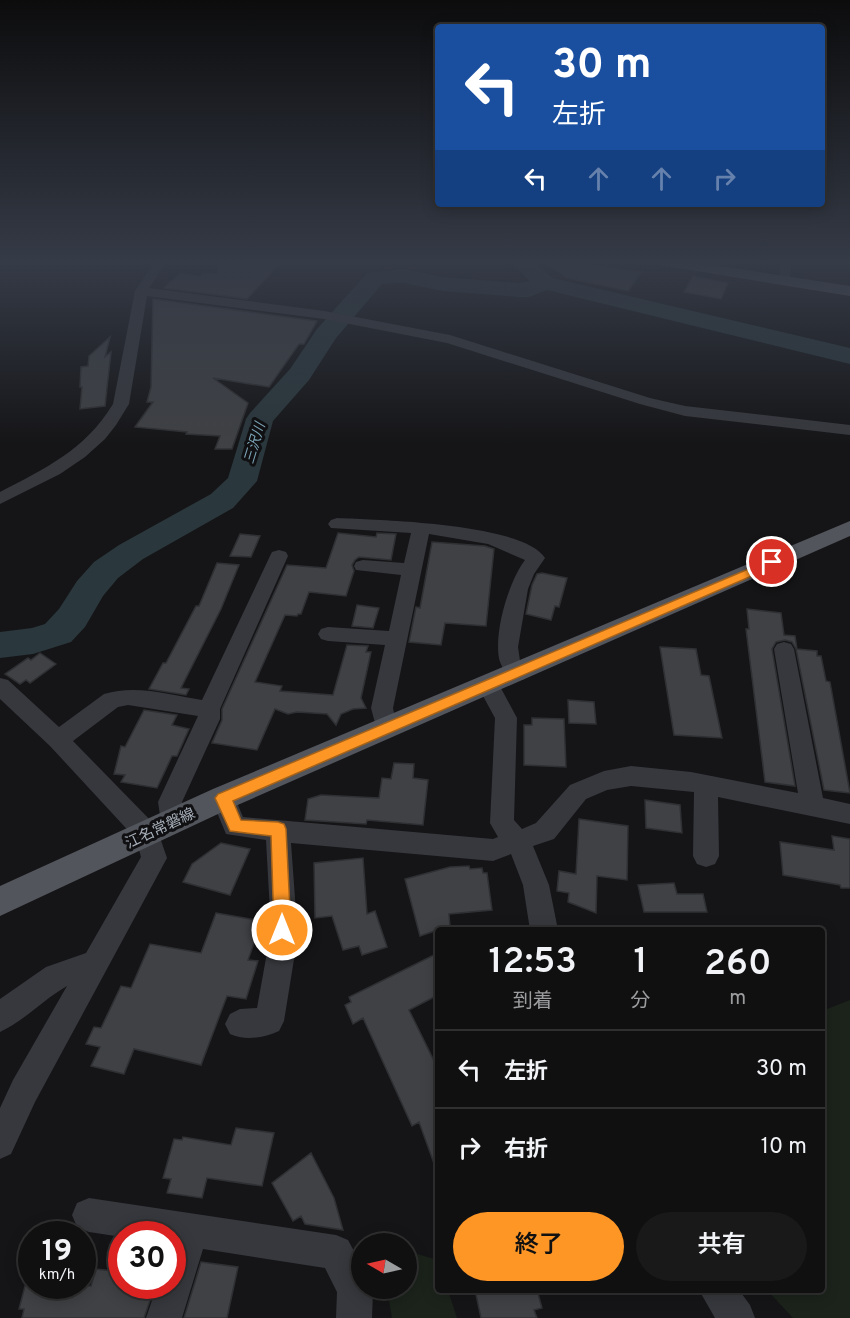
<!DOCTYPE html>
<html lang="ja">
<meta charset="utf-8">
<style>
body{margin:0;font-family:Overpass,"Noto Sans JP",sans-serif;background:#19191a;color:#f1f3f6;height:100vh;display:flex;flex-direction:column;font-size:22px;white-space:nowrap}
*{box-sizing:border-box;margin:0}
p{font-size:20px;color:#9c9d9f}
.icon{flex:none;width:33px;height:33px;fill:none;stroke:currentColor;stroke-width:2;stroke-linecap:round;stroke-linejoin:round}
.map{position:relative;flex:1;overflow:hidden}
.side{position:absolute;left:435px;top:927px;width:390px;height:366px;display:flex;flex-direction:column;background:#101011;border-radius:6px;box-shadow:0 3px 15px #0003,0 0 0 2px #303031}
.side>*{flex:none}
.top-card{position:absolute;left:435px;top:24px;width:390px;height:183px;border-radius:6px;box-shadow:0 3px 15px #0003,0 0 0 2px #303031;background:#1a4fa0;color:#fff;overflow:hidden}
.needle{width:39px;rotate:279deg}
.tools{position:absolute;left:351px;top:1233px;display:grid;gap:12px}
.tools a{display:grid;place-items:center;width:66px;height:66px;border-radius:50%;background:#101011;box-shadow:0 3px 15px #0003,0 0 0 2px #303031;font-size:30px}
.speed{position:absolute;left:18px;top:1221px;display:flex;gap:12px;font-size:30px;font-weight:700;text-align:center}
.speed>*{display:grid;place-content:center;width:78px;height:78px;border-radius:50%;background:#101011;box-shadow:0 3px 15px #0003,0 0 0 2px #303031;line-height:1}
.speed small{font-size:15px;font-weight:400}
.speed .limit{border:9px solid #d22;background:#fff;color:#111}
.pin{position:absolute;display:grid;place-items:center;width:51px;height:51px;color:#fff;margin:-26px;border:3px solid #fff;border-radius:50%;box-shadow:0 2px 6px #0007}
.me{position:absolute;width:66px;margin:-33px;rotate:0deg;stroke-linejoin:round;filter:drop-shadow(0 0 4px #0008)}
.turn{display:flex;align-items:center;gap:21px;height:126px;padding:0 18px;font-size:27px}
.turn .icon{width:78px;height:78px;stroke-width:2.5}
.turn b{display:block;font-size:42px;line-height:51px}
.lanes{display:flex;align-items:center;height:57px;padding:0 18px;background:#0003;justify-content:center;gap:30px;direction:ltr}
.lanes .off{opacity:.35}
.eta{display:flex;justify-content:space-evenly;align-items:center;height:102px;text-align:center}
.eta b{font-size:36px;font-weight:600;line-height:42px}
.cta{display:flex;gap:12px;margin-top:auto;padding:12px 18px}
.cta a{flex:1;height:69px;border-radius:36px;background:#fe9626;color:#111;font-size:24px;font-weight:600;line-height:69px;text-align:center}
.cta a+a{background:#19191a;color:#f1f3f6}
ul{padding:0;list-style:none}
li{display:flex;align-items:center;gap:18px;height:78px;padding:0 18px;border-top:2px solid #303031}
li div{flex:1}
li b{display:block;font-size:22px}
li em{font-style:normal}
.map>svg:first-child{display:block}
</style>
<div class="map">
<svg width="850" height="1318" viewBox="0 0 850 1318">
<rect width="100%" height="100%" fill="#151517"/>
<!-- green -->
<path fill="#1b231b" d="M850 1000V1318H793L767 1290H822V1011Z
M407 1251 438 1260V1290H448L457 1318H392L387 1289 406 1288Z"/>
<g fill="none" stroke-linecap="round" stroke-linejoin="round">
<!-- river -->
<path fill="#2a373c" fill-rule="evenodd" d="M509 261H533L553 278 850 348V364L547 290 529 297H518L442 291 404 283 382 284 336 338 309 380 273 421 257 481 233 508 143 559 118 578 103 596 85 627 71 642 33 654 0 658V632L32 628 45 624 59 609 77 581 94 562 119 545 211 494 228 478 246 419 250 413 290 369 317 329 367 273 404 269 442 277 518 283 530 281Z"/>
</g>
<!-- building -->
<path fill="#3f4144" stroke="#2f3033" stroke-width="1.5" d="M218 261H282L247 299 164 288 180 273 200 276 203 273 217 274Z
M574 261 605 267 642 272 628 291 567 278 545 263Z
M693 276 728 283 721 299 684 292Z
M153 299 317 321 304 344H299L269 387 213 378 248 403 232 449H215L220 436 186 434 187 432 135 427 153 402H147L151 387Z
M110 337 105 357 111 352 105 406 80 409 82 387H80L81 367 88 366 89 356Z
M338 533 376 537 377 533 396 534 391 560 359 557 355 560 352 565 354 571 346 596 309 592 301 614H298L297 616 285 615 255 682 282 686 280 691 333 695 347 645 368 646 366 652H371L361 698 366 708 353 709 341 714 336 725 327 714 297 712 288 714 275 709 257 750 212 743 222 720V709L287 565 326 568Z
M240 534 260 536 251 557 230 556Z
M432 542 485 546 494 549 486 626 445 623 441 645 409 642 416 607 420 608Z
M217 563 239 565 221 609 181 688 189 689 186 695 149 689 163 663H166L196 606H199Z
M542 573 567 578 559 607 555 606 551 620 526 614 532 585 537 574Z
M357 605 379 608 373 628 352 626Z
M747 609 781 613 784 635 795 636 797 649 817 651V656H821L826 681 830 682 850 793 824 790 796 649 792 642 785 640 776 642 772 649 795 786 765 782 746 629H749Z
M660 647 696 649 701 675 709 676 722 738 674 735Z
M40 653 56 664 30 683 26 680 20 684 5 674 28 658 31 660Z
M568 700 594 702 596 724 569 723Z
M144 710 177 715 172 725 189 729 177 756H172L157 788 121 782 125 775 114 774 121 746 125 747Z
M532 718 564 719 566 767 524 765V725H532Z
M394 763 414 764 413 778 428 780 423 825 367 820 366 824 305 820 308 799 321 795 379 798 382 778 391 779Z
M645 800 680 805 682 833 646 828Z
M579 819 628 826 627 880 597 876 596 913 568 902 569 893 557 891 559 871 576 874Z
M832 836 850 839V888H841L840 885 783 875 780 842 834 850Z
M221 843 250 849 230 895 183 882 192 864Z
M363 858 367 914 375 911 387 947 362 955 359 946 343 950 332 916 315 918 314 863Z
M469 866 470 869 482 868 483 873H487L492 910 449 914 450 926 420 936 405 879 450 867Z
M674 883 677 894H703L707 912H644L638 885Z
M216 913 262 921 248 960 258 961 246 999 227 996 201 1065 134 1049 124 1074 91 1066 100 1047 86 1044 94 1027 101 1028 121 986 131 988 150 944 201 953Z
M438 953V995L409 1010 438 1069V1168L436 1169 419 1122 412 1126 363 1018 353 1024 345 1005 351 1002 349 997Z
M236 1128 274 1133 262 1186 207 1178 202 1198 167 1193 171 1179 163 1178 174 1139 182 1140 183 1137 231 1145Z
M311 1153 334 1198 343 1230 305 1224 301 1216 293 1221 272 1183Z
M201 1262 238 1267 227 1318H184Z
M96 1269 122 1272V1286H155L144 1318H22L24 1309H19L25 1286H91Z
M475 1290H537L542 1308 534 1310 537 1318H481Z"/>
<g fill="none" stroke-linecap="round" stroke-linejoin="round">
<!-- minor -->
<path fill="#36383d" fill-rule="evenodd" d="M155 261H167L149 288 324 311 450 335 650 398 685 406 850 425V435L685 416 640 404 447 343 324 319 147 296 129 404 116 425 105 439 85 457 60 474 0 504V492C46 468 85 450 113 404L135 291Z
M780 261H792L789 284 785 285 779 281Z
M337 518C378 520 523 523 545 558L534 574 528 589 518 647 520 661 528 673 525 679 517 681 509 679C506 672 500 665 499 658 494 631 509 581 525 560L488 544 429 534 393 708 397 728 394 734 386 737 378 734 371 708 385 645 328 641 321 639 318 634 321 629 328 627 389 631 401 575 356 570 354 566 356 562 363 560 404 563 411 533 331 528 328 524 331 520Z
M279 550 286 552 288 556 220 709V719L182 802 185 822 182 829 173 832 164 829 161 822 158 802 198 716 128 705 118 707 73 741 156 826 167 858 35 1102 11 1154 0 1159V1108L13 1080 67 986C44 999 24 1021 0 1032V999L46 967 86 953 141 857 136 839 50 746 0 699V678L8 680 59 727 104 694C136 684 170 695 202 700L270 556 272 552Z
M784 642 791 644 794 649 823 798 850 804V824L718 797 719 856 715 864 706 867 697 864 693 856 694 792 631 786 607 790 586 799 554 839 533 846 549 885 558 930H530L523 885 511 854 493 861 291 843 296 912V947L284 1021 279 1031C264 1038 245 1041 230 1034L225 1024 230 1014 240 1009 257 1008 268 947 270 912 266 840 226 834 211 798 214 791 223 788 232 791 243 817 493 839 498 837 490 823 495 718 477 685 480 679 488 677 496 679 517 718 514 820 522 829 536 823 570 785 604 771 631 766 691 772 798 793 774 649 777 644Z
M89 1198 336 1235 348 1240 362 1266V1288H372L373 1291 372 1318H336L337 1292 325 1268 203 1249 182 1318H146L157 1286H172V1234H122V1237L89 1232 77 1227 72 1215 77 1203Z
M699 1290H739L750 1305 755 1318H715Z"/>
<!-- major -->
<path fill="#52555c" fill-rule="evenodd" d="M653 261H688L850 286V296L660 265Z
M850 521V536L233 807 0 916V886L213 789Z"/>
</g>
<!-- sky -->
<linearGradient id="sky" x2="0" y2="1"><stop stop-color="#0c0c0d"/><stop offset="0.59" stop-color="#353b47"/><stop offset="1" stop-color="#353b47" stop-opacity="0"/></linearGradient>
<rect width="850" height="445" fill="url(#sky)"/>
<!-- route -->
<path fill="#fe9626" stroke="#a56219" stroke-width="1.5" d="M772 559 778 562 777 565 233 801 241 820 278 822 284 824 286 829 291 930 289 936 282 938 276 936 274 930 271 836 230 831 215 798 218 794Z"/>
<g text-anchor="middle" stroke-width="6" stroke-linejoin="round" paint-order="stroke">
<!-- far-water labels -->
<g font-size="14" font-style="italic" fill="#7ba3b6" stroke="#101012">
<text transform="translate(254 443) rotate(-73)" y="5">三沢川</text>
</g>
<!-- street labels -->
<g font-size="15" fill="#a6aeb8" stroke="#101012">
<text transform="translate(160 828) rotate(-25)" y="5">江名常磐線</text>
</g>
</g>
</svg>
<div class="tools">
<a><svg class="needle" viewBox="-14 -14 28 28"><path d="M0-13l5 13h-10z" fill="#e53935"/><path d="M0 13l5-13h-10z" fill="#9c9d9f"/></svg></a>
</div>
<div class="speed"><div>19<small>km/h</small></div><div class="limit">30</div></div>
<div class="pin" style="left:772px;top:562px;background:#d93025"><svg class="icon" aria-label="arrive" viewBox="0 0 24 24"><path d="M6 21V4h12l-3 4 3 4H6"/></svg></div>
<svg class="me" style="left:282px;top:930px" viewBox="-20 -20 40 40"><circle r="17" fill="#fe9626" stroke="#fff" stroke-width="3"/><path d="M0-11L8 9 0 5-8 9z" fill="#fff"/></svg>
<div class="top-card">
<div class="turn"><svg class="icon" aria-label="left" viewBox="0 0 24 24"><path d="M17 20v-9H6M10 6l-5 5 5 5"/></svg><div><b>30 m</b>左折</div></div>
<div class="lanes"><svg class="icon" aria-label="left" viewBox="0 0 24 24"><path d="M17 20v-9H6M10 6l-5 5 5 5"/></svg><svg class="icon off" aria-label="ahead" viewBox="0 0 24 24"><path d="M12 20V5M6 11l6-6 6 6"/></svg><svg class="icon off" aria-label="ahead" viewBox="0 0 24 24"><path d="M12 20V5M6 11l6-6 6 6"/></svg><svg class="icon off" aria-label="right" viewBox="0 0 24 24"><path d="M7 20v-9h11M14 6l5 5-5 5"/></svg></div>
</div>
<section class="side">
<div class="eta">
<div><b>12:53</b><p>到着</p></div>
<div><b>1</b><p>分</p></div>
<div><b>260</b><p>m</p></div>
</div>
<ul>
<li><svg class="icon" aria-label="left" viewBox="0 0 24 24"><path d="M17 20v-9H6M10 6l-5 5 5 5"/></svg><div><b>左折</b></div><em>30 m</em></li>
<li><svg class="icon" aria-label="right" viewBox="0 0 24 24"><path d="M7 20v-9h11M14 6l5 5-5 5"/></svg><div><b>右折</b></div><em>10 m</em></li>
</ul>
<div class="cta"><a>終了</a><a>共有</a></div>
</section>
</div>
